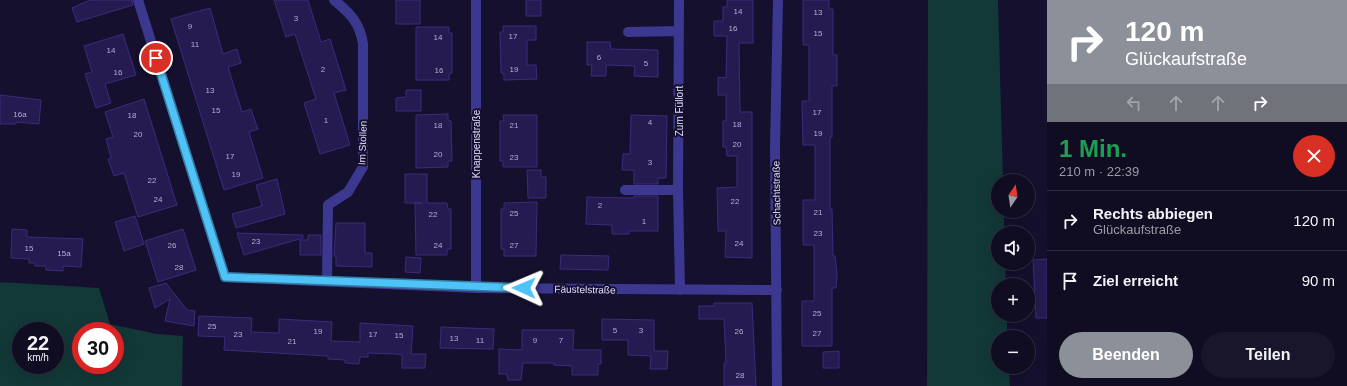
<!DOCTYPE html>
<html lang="de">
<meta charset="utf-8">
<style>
body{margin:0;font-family:Helvetica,sans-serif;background:#19152a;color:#f1f3f6;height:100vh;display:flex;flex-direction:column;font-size:15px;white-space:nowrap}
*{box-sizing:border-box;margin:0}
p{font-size:13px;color:#9c9ba5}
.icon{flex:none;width:22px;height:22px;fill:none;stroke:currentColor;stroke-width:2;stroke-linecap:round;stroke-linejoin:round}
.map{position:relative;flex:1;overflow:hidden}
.panel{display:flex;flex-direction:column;background:#100c22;width:300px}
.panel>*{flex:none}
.top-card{background:#8c9099;color:#fff;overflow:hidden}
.needle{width:26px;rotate:13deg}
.buttons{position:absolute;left:991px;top:174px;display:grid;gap:8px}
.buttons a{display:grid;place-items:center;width:44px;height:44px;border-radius:50%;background:#100c22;box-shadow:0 4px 16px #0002,0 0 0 1px #302c40;font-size:20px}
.speed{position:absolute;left:12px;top:322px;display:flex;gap:8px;font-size:20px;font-weight:700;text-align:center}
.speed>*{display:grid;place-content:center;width:52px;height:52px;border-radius:50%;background:#100c22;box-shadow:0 4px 16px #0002,0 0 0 1px #302c40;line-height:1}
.speed small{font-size:10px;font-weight:400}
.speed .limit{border:6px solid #d22;background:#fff;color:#111}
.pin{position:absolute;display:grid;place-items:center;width:34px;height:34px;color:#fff;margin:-17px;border:2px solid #fff;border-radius:50%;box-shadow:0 1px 4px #0007}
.me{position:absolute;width:44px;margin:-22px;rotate:271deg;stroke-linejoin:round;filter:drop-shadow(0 0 3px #0008)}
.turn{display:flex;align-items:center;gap:14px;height:84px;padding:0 12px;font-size:18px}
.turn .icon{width:52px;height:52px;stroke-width:2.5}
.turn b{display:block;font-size:28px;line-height:34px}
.lanes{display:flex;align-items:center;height:38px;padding:0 12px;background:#0003;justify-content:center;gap:20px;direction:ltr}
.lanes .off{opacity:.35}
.round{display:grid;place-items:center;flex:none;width:42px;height:42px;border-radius:21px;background:#19152a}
.head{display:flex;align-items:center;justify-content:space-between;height:68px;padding:0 12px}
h1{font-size:24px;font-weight:600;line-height:30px;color:#1e9e55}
.primary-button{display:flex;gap:8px;margin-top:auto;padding:8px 12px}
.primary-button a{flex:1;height:46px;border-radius:24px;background:#8c9099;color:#fff;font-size:16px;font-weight:600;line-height:46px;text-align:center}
.primary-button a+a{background:#19152a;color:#f1f3f6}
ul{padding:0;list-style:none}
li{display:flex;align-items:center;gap:12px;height:60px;padding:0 12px;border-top:1px solid #302c40}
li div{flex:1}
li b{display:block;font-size:15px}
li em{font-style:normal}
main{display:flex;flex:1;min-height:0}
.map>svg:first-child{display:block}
</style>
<main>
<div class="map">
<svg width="1047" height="386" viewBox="0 0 1047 386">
<rect width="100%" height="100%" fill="#15102e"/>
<!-- green -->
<path fill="#123837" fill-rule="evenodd" d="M928 0H998L1003 181H998V211H1004V233H998V263H1005L1006 285H998V315H1007V337H998V367H1009L1010 386H927Z
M0 282 99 288 110 324 157 334 183 336 182 386H0ZM21 331H55V365H21ZM81 331H115V365H81Z"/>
<!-- building -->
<path fill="#261b50" stroke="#3c2b7d" d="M90 0H132L133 5 77 22 72 8Z
M274 0H308L321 42 330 39 346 90 334 93 350 145 320 154 304 103 316 99 295 34 286 37Z
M396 0H420V24H396Z
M526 0H541V16H526Z
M727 0H753V43H739L740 112H752V258L725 257 726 231H718L717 188 737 187V156H727L726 147H723V121H726V95H718V77L726 78 727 36H714V21H723V7H727Z
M803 0H829V9H833V55H837V86H832V137H830V209H832L833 256H835L837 273 836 288H832V346H802V301H814V245H803V200H815V145H803L802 101H809V45H803Z
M210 8 223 54 237 49 241 63 228 67 242 112 251 109 256 124 258 129 249 132 263 178 224 190 171 19Z
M503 26H536V40H527V65H536L537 79 504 80V74L501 73 500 32H503Z
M416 27H449V33H452V73L449 74V80H416Z
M123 34 136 75 105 84 111 103 96 108 85 74 92 72 84 46Z
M587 42H610L611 49 658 50V77L634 76 635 66 606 65V76H591L592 65H587Z
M406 90H421V111H396V98L406 97Z
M0 95 41 100 39 124 16 122V124H0Z
M144 99 177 205 138 217 124 173 114 176 108 159 111 158 106 139 113 137 105 112Z
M448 114V120L451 121 452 161H448V167L416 168V115Z
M503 115H537V167H503V161H500V121H504Z
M631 115 667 116 666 178H658V184H634V170H622L623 154H630Z
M527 170H541V177H546V198H528Z
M405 174H427V203H447L448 209H451V249H447V255H416L415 203H422H405Z
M277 179 285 214 236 228 232 214 262 206 256 185Z
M634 196H658V231H629V234H612V225L586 224 587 197 629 198H634Z
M537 202 536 256H504V249H501V209H504V203Z
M135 216 144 244 124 251 115 222Z
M336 223H365V253H372V267L336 266V256H334Z
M12 229 27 230V237L83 239 81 267 63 266V271L46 270V266H35V263H29V259L11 258Z
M183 229 196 270 158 282 145 241Z
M237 233 303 235V238L244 255Z
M308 235H321V255H300V240H308Z
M561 255 609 256 608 270 560 269Z
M406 257 421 258 420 273 405 272Z
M1047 259V318H1036L1033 260Z
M166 283 187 310 195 311 194 326 165 321 170 299 155 308 149 288Z
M714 303H752L756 386H724V363H726L724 319H699V306H714Z
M199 316 252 318 251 332 279 333V319L332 322 331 341 360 342V323L413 326 411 354H426L425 368H402V355L396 354 368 353V357H360L359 364 345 363V360L328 359V356L224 350 225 337 198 336Z
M602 319 654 320V351H668L667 369H650L651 356 628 355V340H602Z
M441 327 494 329 493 349 440 348Z
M522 330H574L573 350H601V364H598V375H572V366L554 365V363H523L521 380H508L507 374H499V349L522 350Z
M839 351V368H823V352Z"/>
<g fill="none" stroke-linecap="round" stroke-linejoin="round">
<!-- minor -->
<path stroke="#3c388f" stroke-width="10" d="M138 0 225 277 476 288 777 290
M476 0V288
M679 0 678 190 680 290
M628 32 679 31
M625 190H678
M327 281 328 205 348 192 363 167V44C360 23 350 13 334 0
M777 386 775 146 778 0"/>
</g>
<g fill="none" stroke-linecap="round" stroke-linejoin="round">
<!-- route casing -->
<g stroke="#337fa1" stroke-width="10">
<path id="route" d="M156 58 225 277 524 288"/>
</g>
<!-- route -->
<use href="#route" stroke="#4fc3f7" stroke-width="7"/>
</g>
<g text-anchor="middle" stroke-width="4" stroke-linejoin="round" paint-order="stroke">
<!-- number labels -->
<g font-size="8" fill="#b2acd3">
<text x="738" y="14">14</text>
<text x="818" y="15">13</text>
<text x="296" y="21">3</text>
<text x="190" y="29">9</text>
<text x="733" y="31">16</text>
<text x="818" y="36">15</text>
<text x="513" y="39">17</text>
<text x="438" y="40">14</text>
<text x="195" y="47">11</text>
<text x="111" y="53">14</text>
<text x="599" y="60">6</text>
<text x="646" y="66">5</text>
<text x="323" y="72">2</text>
<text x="514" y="72">19</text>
<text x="439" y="73">16</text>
<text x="118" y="75">16</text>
<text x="210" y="93">13</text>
<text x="216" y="113">15</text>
<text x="817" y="115">17</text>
<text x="20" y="117">16a</text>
<text x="132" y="118">18</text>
<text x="326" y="123">1</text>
<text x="650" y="125">4</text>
<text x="737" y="127">18</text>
<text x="438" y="128">18</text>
<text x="514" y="128">21</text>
<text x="818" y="136">19</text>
<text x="138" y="137">20</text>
<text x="737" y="147">20</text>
<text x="438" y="157">20</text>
<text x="230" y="159">17</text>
<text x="514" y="160">23</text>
<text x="650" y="165">3</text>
<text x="236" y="177">19</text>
<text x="152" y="183">22</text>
<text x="158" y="202">24</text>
<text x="735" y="204">22</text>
<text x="600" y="208">2</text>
<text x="818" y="215">21</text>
<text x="514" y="216">25</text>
<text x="433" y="217">22</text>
<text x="644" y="224">1</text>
<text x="818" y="236">23</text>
<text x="256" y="244">23</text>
<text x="739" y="246">24</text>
<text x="172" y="248">26</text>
<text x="438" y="248">24</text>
<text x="514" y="248">27</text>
<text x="29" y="251">15</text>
<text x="64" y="256">15a</text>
<text x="179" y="270">28</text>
<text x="817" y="316">25</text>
<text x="212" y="329">25</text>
<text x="615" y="333">5</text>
<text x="641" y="333">3</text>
<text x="318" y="334">19</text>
<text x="739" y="334">26</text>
<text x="817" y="336">27</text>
<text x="238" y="337">23</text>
<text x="373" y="337">17</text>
<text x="399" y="338">15</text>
<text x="454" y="341">13</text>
<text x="480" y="343">11</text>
<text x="535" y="343">9</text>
<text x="561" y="343">7</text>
<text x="292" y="344">21</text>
<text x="740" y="378">28</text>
</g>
<!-- street labels -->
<g font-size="10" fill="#e1ddff" stroke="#15102e">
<text transform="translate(679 111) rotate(-90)" y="4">Zum Füllort</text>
<text transform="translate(362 143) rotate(-88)" y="4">Im Stollen</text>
<text transform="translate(476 144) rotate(-90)" y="4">Knappenstraße</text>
<text transform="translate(776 193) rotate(-91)" y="4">Schachtstraße</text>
<text transform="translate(585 289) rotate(1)" y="4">Fäustelstraße</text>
</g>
</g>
</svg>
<div class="buttons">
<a><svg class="needle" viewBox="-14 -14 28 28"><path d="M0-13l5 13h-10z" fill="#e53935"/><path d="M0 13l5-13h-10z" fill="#9c9ba5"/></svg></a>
<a><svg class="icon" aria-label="sound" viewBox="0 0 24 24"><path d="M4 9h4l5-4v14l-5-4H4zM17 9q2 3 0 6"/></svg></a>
<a>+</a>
<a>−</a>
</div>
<div class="speed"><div>22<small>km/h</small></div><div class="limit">30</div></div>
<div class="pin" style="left:156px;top:58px;background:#d93025"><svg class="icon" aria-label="arrive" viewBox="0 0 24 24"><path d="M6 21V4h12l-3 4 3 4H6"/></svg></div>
<svg class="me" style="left:524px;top:288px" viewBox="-20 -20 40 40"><path d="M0-17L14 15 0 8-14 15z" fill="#4fc3f7" stroke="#fff" stroke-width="4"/></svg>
</div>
<section class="panel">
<div class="top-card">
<div class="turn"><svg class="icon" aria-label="right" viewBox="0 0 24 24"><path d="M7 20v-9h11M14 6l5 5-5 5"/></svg><div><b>120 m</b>Glückaufstraße</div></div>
<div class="lanes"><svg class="icon off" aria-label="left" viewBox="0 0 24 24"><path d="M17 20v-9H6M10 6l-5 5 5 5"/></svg><svg class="icon off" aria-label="ahead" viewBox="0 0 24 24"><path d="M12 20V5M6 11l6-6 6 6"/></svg><svg class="icon off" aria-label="ahead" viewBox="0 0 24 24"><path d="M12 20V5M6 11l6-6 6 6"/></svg><svg class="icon" aria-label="right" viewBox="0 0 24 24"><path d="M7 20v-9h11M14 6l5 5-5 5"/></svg></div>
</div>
<div class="head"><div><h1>1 Min.</h1><p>210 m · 22:39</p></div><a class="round" style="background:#d93025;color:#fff"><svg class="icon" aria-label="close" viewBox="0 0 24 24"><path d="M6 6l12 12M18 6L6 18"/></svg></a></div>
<ul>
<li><svg class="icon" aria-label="right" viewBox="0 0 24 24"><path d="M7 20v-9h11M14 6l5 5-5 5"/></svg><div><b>Rechts abbiegen</b><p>Glückaufstraße</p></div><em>120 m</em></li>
<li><svg class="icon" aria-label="arrive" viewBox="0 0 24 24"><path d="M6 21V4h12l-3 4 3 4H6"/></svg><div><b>Ziel erreicht</b></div><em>90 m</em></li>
</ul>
<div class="primary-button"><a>Beenden</a><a>Teilen</a></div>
</section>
</main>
